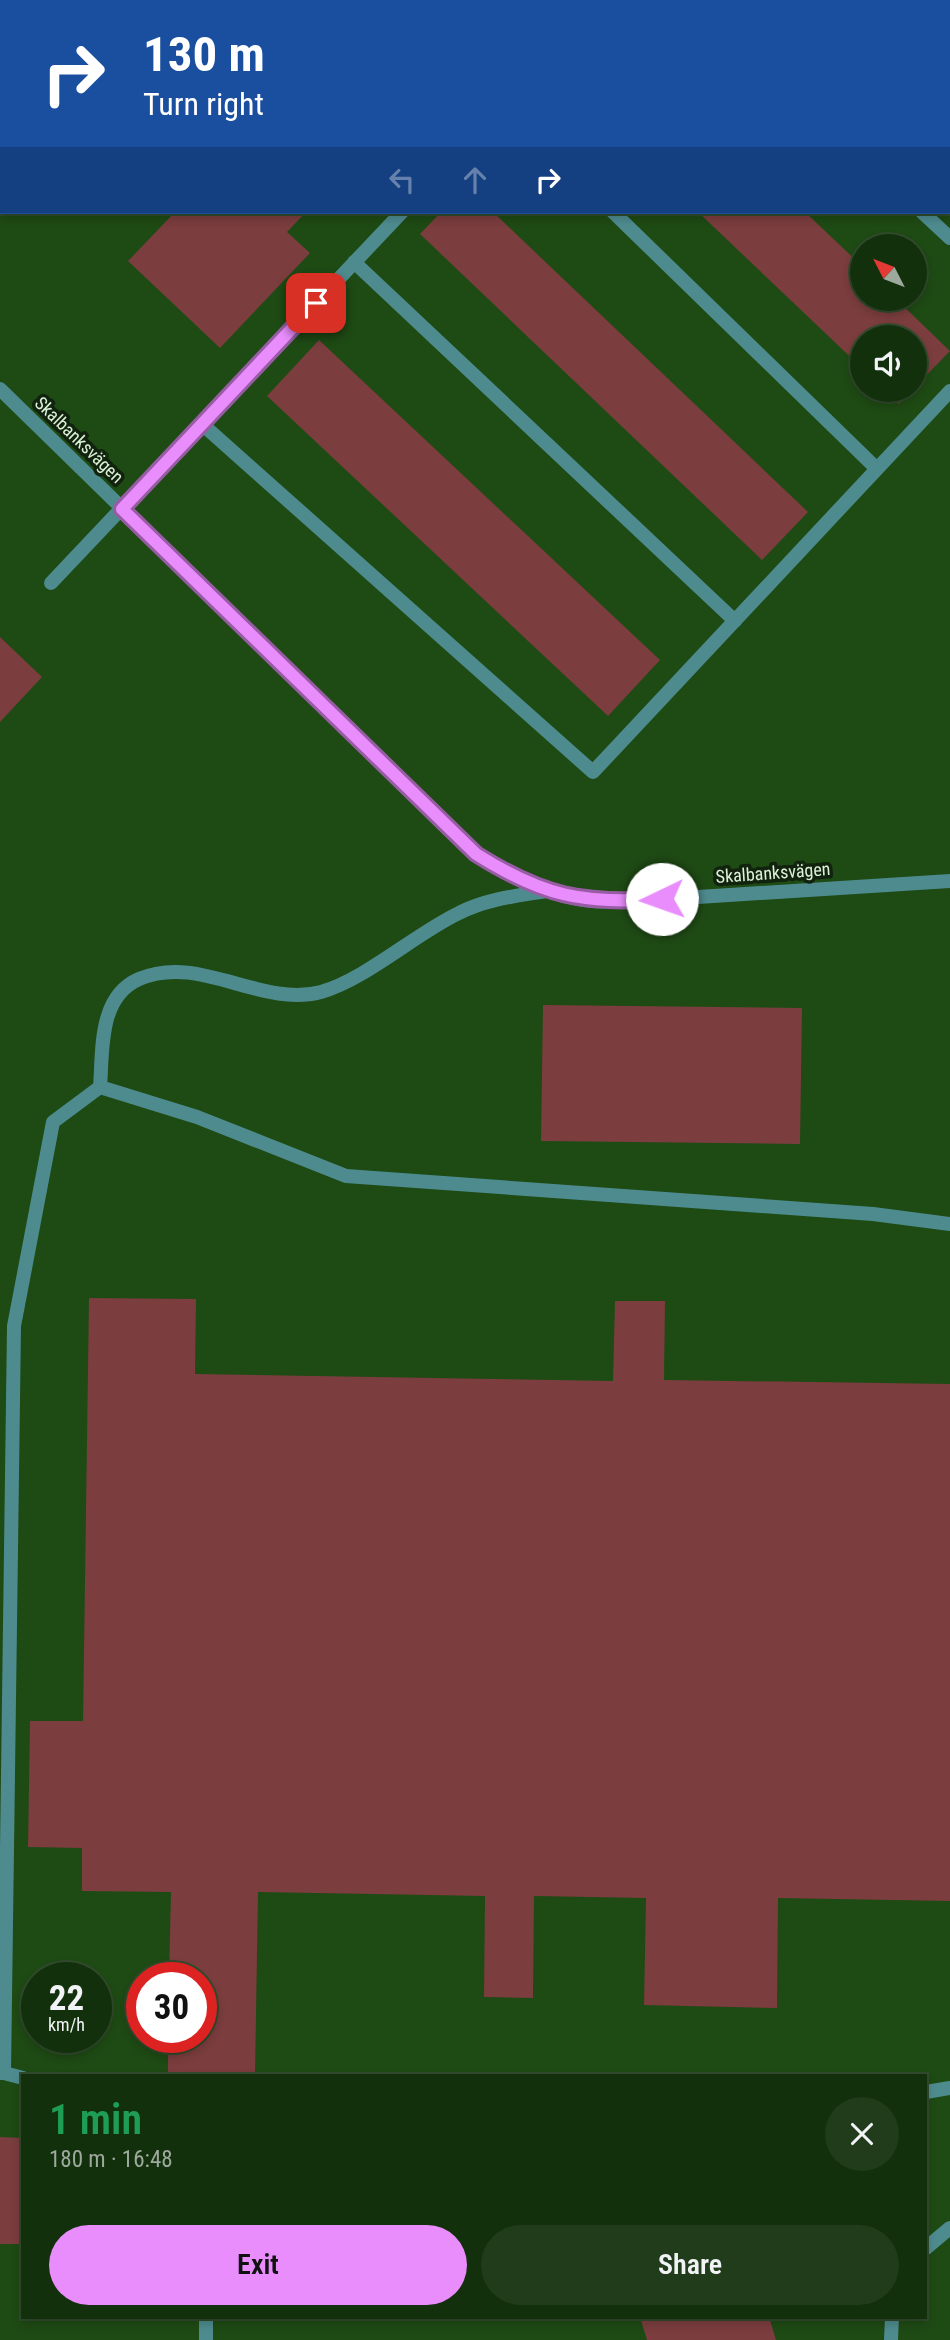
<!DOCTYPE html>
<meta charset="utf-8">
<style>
body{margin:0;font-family:"Roboto Condensed",sans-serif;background:#203c1a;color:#f1f3f6;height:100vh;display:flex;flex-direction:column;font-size:26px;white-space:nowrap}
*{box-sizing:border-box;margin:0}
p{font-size:23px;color:#9da99d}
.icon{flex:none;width:38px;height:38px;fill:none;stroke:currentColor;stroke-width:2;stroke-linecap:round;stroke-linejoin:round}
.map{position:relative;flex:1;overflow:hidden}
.drawer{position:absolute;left:21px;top:2074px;width:906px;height:245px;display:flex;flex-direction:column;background:#13300c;border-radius:0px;box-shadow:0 4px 10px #0003,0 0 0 2px #324b2d}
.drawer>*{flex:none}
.banner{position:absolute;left:0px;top:0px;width:950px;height:214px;box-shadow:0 4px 10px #0003,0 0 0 2px #324b2d;background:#1a4fa0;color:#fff;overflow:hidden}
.needle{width:46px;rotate:312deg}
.buttons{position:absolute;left:850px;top:234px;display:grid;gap:14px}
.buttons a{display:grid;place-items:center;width:77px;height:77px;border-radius:50%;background:#13300c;box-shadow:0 4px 10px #0003,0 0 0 2px #324b2d;font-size:35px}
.speed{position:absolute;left:21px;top:1962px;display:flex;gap:14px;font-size:35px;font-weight:700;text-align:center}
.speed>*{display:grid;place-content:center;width:91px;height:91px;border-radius:50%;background:#13300c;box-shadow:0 4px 10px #0003,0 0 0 2px #324b2d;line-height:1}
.speed small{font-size:18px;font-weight:400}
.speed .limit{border:10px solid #d22;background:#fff;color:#111}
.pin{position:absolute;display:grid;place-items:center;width:60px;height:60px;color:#fff;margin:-30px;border-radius:14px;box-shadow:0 4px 10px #0006}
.me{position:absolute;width:77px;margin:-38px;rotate:267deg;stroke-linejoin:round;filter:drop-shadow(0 0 5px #0008)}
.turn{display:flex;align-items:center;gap:24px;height:147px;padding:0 28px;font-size:32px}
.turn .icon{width:91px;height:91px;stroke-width:2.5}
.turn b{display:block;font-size:49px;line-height:60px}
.lanes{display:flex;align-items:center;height:66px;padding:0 28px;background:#0003;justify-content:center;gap:35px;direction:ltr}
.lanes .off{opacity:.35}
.round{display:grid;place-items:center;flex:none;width:74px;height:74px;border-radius:37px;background:#203c1a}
.overview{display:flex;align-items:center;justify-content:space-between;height:119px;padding:0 28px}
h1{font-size:42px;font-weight:600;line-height:52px;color:#1e9e55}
.action{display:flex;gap:14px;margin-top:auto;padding:14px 28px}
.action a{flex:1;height:80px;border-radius:42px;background:#e98dfd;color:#111;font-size:28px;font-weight:600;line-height:80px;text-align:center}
.action a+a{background:#203c1a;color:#f1f3f6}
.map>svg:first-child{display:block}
</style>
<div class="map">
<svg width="950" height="2340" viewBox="0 0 950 2340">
<rect width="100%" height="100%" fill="#194010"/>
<!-- built -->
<path fill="#1e4a14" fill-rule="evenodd" d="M0 0 107 2H2V212H948V2L315 0H950V2340H0ZM863 247H915V299H863ZM863 338H915V390H863ZM37 1978H96V2037H37ZM142 1978H201V2037H142ZM23 2076H926V2317H23Z"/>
<!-- building -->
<path fill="#7b3d3e" d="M175 212H306L287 232 310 253 220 348 128 261Z
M441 212H493L808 512 762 560 420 234Z
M698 212H805L863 267V299H896L950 351 915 387V338H863V369Z
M319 340 660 660 608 716 267 396Z
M884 390H912L899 404Z
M0 637 42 677 0 722Z
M543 1005 802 1008 800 1144 541 1141Z
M89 1298 196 1299 195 1374 613 1381 615 1301H665L664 1380 950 1384V1901L778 1898 777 2008 644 2005 646 1898 534 1896 533 1998 484 1997 485 1896 258 1892 255 2074 168 2072V2037H201V1978H169L171 1892 82 1891V1848L28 1847 30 1721H83Z
M0 2137 23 2138V2244H0Z
M640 2317H769L776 2340H647Z"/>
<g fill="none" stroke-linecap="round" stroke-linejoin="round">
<!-- lane -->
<path stroke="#4e8b8f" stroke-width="14" d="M692 0 694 2
M600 2 602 0
M613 212 877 469
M922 212 950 238
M354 262 735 621
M202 424 593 772 950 391
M51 583 402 212
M100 1087C103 1050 98 997 139 979 200 953 260 1008 321 992 366 979 415 934 459 913 486 899 516 896 546 891
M23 2078 4 2073 14 1326 53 1122 100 1087 197 1117 346 1176 873 1214 950 1224
M926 2092 950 2088
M926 2248 950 2228
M891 2340 892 2317"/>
<!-- street -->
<path stroke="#4e8b8f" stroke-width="14" d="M0 389 476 854C512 877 549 897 592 901 606 902 621 901 636 901L950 881
M0 2073H4
M206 2317V2340"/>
</g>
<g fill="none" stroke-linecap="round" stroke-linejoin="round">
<!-- route casing -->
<g stroke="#975ca4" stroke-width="18">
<path id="route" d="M316 303 122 509 476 854C544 897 583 904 662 899"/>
</g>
<!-- route -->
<use href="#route" stroke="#e98dfd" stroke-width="12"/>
</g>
<g text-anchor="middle" stroke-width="7" stroke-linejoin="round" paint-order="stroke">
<!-- street labels -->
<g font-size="18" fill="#dbf2d6" stroke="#11220e">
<text transform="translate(79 440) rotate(44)" y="6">Skalbanksvägen</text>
<text transform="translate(773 873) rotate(-4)" y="6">Skalbanksvägen</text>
</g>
</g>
</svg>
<div class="buttons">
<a><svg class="needle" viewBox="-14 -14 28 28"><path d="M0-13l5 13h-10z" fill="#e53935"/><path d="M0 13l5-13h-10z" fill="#9da99d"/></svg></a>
<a><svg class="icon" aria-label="sound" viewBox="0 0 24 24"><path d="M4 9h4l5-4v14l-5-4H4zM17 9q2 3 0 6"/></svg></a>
</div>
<div class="speed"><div>22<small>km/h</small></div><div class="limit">30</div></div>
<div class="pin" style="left:316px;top:303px;background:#d93025"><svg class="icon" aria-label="arrive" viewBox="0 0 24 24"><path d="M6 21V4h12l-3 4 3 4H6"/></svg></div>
<svg class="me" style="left:662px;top:899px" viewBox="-20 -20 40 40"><circle r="19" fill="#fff"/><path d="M0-13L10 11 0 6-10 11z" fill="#e98dfd"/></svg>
<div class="banner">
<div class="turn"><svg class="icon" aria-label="right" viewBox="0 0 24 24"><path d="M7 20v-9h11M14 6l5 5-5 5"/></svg><div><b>130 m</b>Turn right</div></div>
<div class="lanes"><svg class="icon off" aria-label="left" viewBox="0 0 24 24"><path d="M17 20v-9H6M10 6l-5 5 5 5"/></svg><svg class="icon off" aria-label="ahead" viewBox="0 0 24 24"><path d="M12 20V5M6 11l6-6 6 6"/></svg><svg class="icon" aria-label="right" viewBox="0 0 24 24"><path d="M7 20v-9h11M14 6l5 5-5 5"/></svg></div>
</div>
<section class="drawer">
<div class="overview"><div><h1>1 min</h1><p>180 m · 16:48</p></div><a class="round"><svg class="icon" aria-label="close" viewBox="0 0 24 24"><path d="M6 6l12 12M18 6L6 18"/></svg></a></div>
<div class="action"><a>Exit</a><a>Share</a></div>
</section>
</div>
